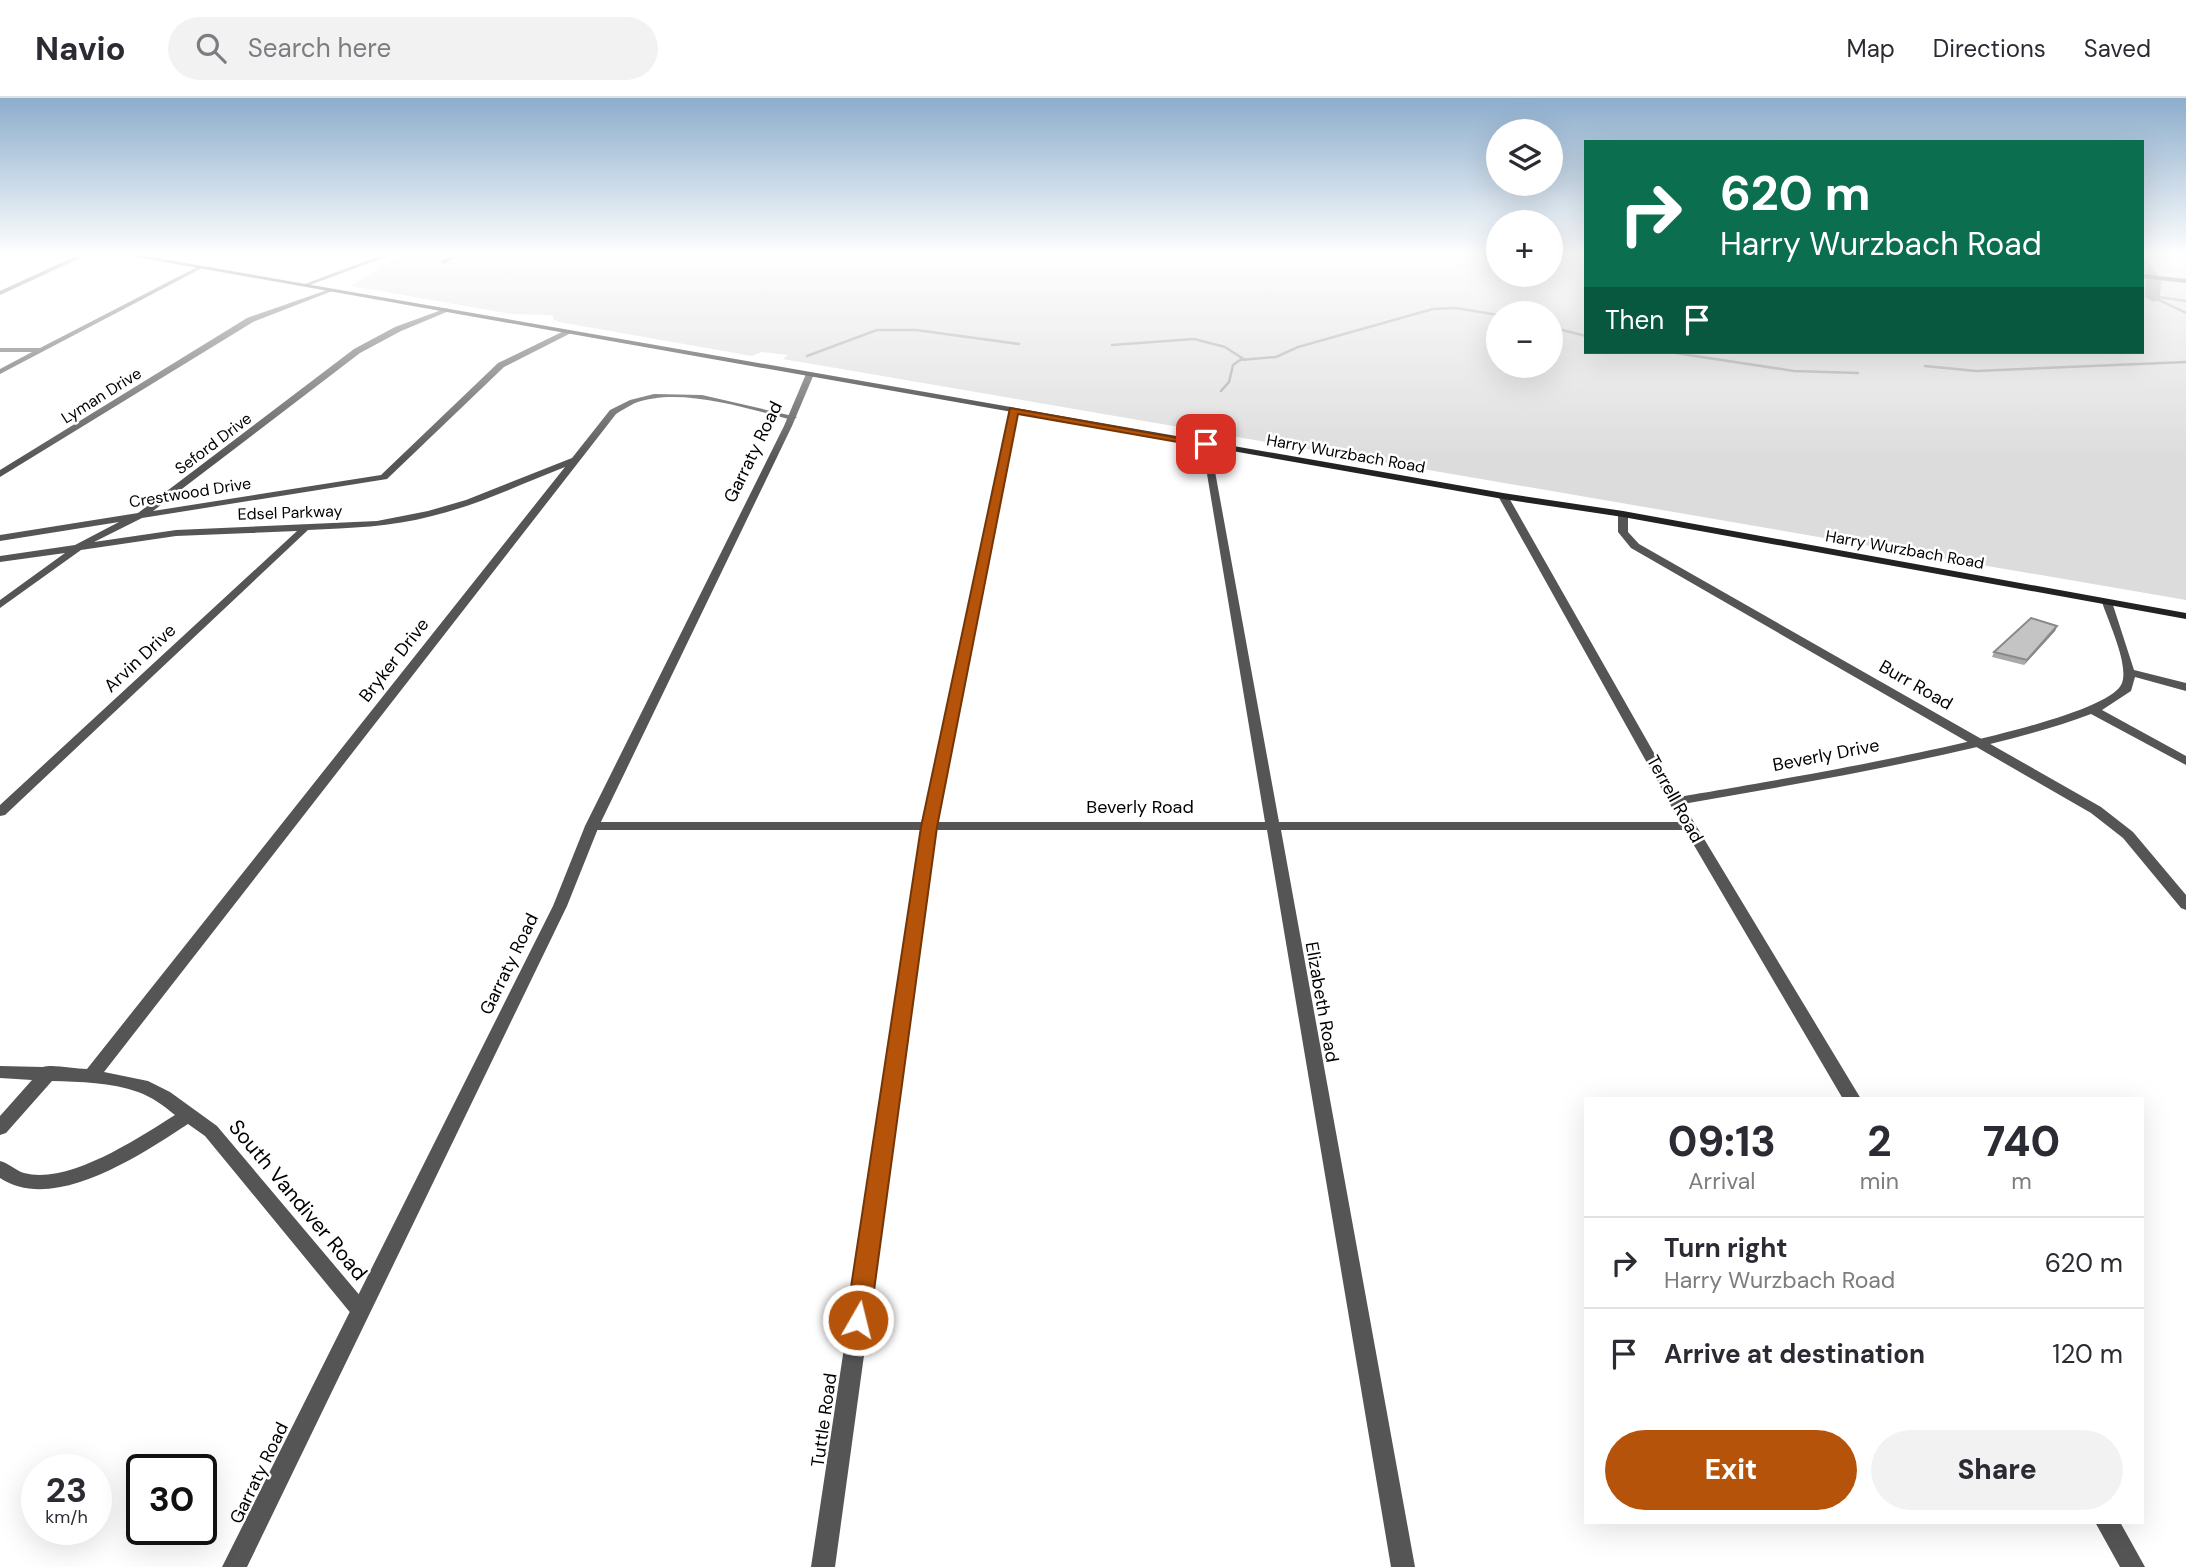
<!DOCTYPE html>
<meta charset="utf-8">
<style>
body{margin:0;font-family:"DM Sans",sans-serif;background:#f2f2f3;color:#2b2b33;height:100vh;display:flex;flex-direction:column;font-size:26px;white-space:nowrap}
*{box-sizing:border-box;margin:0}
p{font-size:23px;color:#7c7c81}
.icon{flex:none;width:38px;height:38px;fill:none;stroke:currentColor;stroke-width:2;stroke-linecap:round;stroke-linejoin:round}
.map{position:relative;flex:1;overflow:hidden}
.sheet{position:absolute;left:1584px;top:999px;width:560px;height:427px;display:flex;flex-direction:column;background:#fff;border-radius:0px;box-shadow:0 7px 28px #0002}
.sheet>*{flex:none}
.guide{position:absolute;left:1584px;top:42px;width:560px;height:214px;border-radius:0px;box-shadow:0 7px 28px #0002;background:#0b6e4f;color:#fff;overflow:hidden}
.tools{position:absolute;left:1486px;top:21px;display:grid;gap:14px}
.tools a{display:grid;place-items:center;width:77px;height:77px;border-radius:50%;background:#fff;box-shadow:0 7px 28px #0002;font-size:35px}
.speed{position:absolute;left:21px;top:1356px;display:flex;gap:14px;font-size:35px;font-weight:700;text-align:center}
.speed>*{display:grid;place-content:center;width:91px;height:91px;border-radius:50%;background:#fff;box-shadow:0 7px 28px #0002;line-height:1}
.speed small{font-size:18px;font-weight:400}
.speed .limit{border:4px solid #111;border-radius:10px;background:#fff;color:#111}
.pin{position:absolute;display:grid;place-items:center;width:60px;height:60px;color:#fff;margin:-30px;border-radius:14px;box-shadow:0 4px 10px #0006}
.me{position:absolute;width:77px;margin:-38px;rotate:8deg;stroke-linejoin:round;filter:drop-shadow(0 0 5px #0008)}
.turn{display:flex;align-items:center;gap:24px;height:147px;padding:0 21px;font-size:32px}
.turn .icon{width:91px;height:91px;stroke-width:2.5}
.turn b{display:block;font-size:49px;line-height:60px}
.then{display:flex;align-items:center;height:66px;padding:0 21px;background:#0003;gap:14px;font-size:26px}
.eta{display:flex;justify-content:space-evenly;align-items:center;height:119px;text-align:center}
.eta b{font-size:42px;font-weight:800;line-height:49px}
.cta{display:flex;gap:14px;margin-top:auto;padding:14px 21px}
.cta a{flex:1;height:80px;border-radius:42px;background:#b45309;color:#fff;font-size:28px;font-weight:800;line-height:80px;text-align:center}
.cta a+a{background:#f2f2f3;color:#2b2b33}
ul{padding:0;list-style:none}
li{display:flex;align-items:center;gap:21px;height:91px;padding:0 21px;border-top:2px solid #e1e1e2}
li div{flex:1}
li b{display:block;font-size:26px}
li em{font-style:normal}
header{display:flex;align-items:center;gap:42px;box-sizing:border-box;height:98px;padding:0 35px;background:#fff;border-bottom:2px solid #e1e1e2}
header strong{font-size:33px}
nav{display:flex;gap:38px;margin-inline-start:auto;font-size:24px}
.search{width:490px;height:63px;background:#f2f2f3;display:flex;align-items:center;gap:18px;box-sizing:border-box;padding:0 24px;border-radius:38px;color:#7c7c81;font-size:26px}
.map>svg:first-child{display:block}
</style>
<header>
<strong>Navio</strong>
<div class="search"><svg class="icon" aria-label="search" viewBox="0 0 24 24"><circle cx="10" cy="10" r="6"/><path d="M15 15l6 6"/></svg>Search here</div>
<nav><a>Map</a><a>Directions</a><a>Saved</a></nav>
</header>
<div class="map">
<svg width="2186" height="1469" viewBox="0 0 2186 1469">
<rect width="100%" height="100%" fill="#fff"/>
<!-- green -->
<path fill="#dcdcdc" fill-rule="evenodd" d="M399 157H1498V177H1550L1551 157H1585L1586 254H2142V157H2186V502L783 261 788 257 761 254 752 258 559 224 553 221V217L512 216 351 188ZM1498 215H1550V268H1498Z"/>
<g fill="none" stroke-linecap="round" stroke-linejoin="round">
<!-- stream -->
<path stroke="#a3a3a3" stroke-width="2.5" d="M2153 199 2186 215
M2158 199 2186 203
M1550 229 1586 238
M1112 247 1194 241 1225 249 1245 262
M1669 254 1794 273 1858 275
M807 258 877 232H916L1019 246
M1925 268 1976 273 2186 264
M1221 293 1229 284 1233 267 1240 262 1276 259 1298 249 1433 211 1456 210 1498 217"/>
<!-- river -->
<path fill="#a3a3a3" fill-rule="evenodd" d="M2142 161 2147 163 2162 182 2159 202 2153 204 2145 199 2146 182 2142 176Z"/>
<!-- minor -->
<path fill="#555" fill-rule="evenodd" d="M78 157H87L0 197V193Z
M453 157H461L445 165 440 164Z
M199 168 204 169 0 276V271L32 254H0V250H40Z
M330 191 335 192 253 224 0 379V372L247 220Z
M447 210 449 213 401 233 360 255 153 413 381 377 498 265 566 232 573 234 504 269 387 381 142 420 94 444 176 432 377 423 428 413 466 402 572 360 610 312 630 302 654 296 702 297 797 319 793 322C747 311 681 288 635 305 629 308 622 312 616 316L104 974 148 983 170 994 217 1028 367 1206 370 1212 367 1218 360 1221 353 1218 205 1038 188 1026C142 1056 54 1116 0 1080V1063C9 1065 16 1073 24 1075 69 1087 138 1040 175 1017 164 1008 152 999 138 994 111 984 80 984 52 983L6 1035 0 1037V1018L32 982 0 980V968L43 969C53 966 74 971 87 971L565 369C521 386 478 407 432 418 391 429 350 430 308 432L5 717 0 718V707L297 433 176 438 81 452 0 510V502L65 455 0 464V458L75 447 119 424 0 443V437L138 415 354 251 395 229Z
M1011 310 1018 312 937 724H1265L1202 346 1206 343 1210 346 1279 724H1680L1498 398 1503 395 1508 398 1679 699C1739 688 2106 631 2122 585 2129 566 2108 523 2102 504L2107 501 2112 504 2134 572 2186 585V593L2135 579 2131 593 2102 612 2186 658V667L2091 616C2043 634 1992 646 1942 657 1856 676 1770 691 1683 706L1861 1001H1843L1685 732H1281L1415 1469H1391L1267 732H936L835 1469H811L922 732H592L585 728 592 724H923Z
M2095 1424H2120L2145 1469H2120Z"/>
<!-- tertiary -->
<path fill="#555" fill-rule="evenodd" d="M382 157H391L307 188 302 187Z
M2142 176 2186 181V185L2142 180Z
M810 274 814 276 792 328 599 728 567 808 247 1469H222L553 808 585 728 784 328 806 276Z
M1623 413 1628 416V434L1639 446 2101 709 2133 734 2186 797V812L2181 810 2123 740 2091 715 1631 450 1618 434V416Z"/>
<!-- secondary -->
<path fill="#222" fill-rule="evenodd" d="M125 157H140L1503 395 1623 413 2186 515V521L1623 419 1503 401Z"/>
</g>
<!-- wall -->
<path fill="#a9a9a9" d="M2057 528 2055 533 2024 567 1992 559 1994 554Z"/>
<!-- shaded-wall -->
<path fill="#898989" d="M2057 528 2055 533 2024 567 2027 562Z"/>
<!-- building -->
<path fill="#c4c4c4" stroke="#898989" stroke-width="2" d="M2031 520 2057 528 2027 562 1994 554Z"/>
<!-- sky -->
<linearGradient id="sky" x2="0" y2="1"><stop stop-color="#8cadcc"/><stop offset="0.43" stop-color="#fff"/><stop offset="1" stop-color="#fff" stop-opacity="0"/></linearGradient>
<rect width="2186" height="363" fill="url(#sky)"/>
<!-- route -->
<path fill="#b45309" stroke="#753606" stroke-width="2" d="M1010 310 1211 346 1206 349 1018 316 937 729 870 1222 866 1230 858 1233 850 1230 846 1222 921 729Z"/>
<g text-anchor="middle" stroke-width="5" stroke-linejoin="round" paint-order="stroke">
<!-- far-street labels -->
<g font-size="16" fill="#000" stroke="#fff">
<text transform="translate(101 297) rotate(-32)" y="6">Lyman Drive</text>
<text transform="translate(213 345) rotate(-37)" y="6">Seford Drive</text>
<text transform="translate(1346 355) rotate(10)" y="6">Harry Wurzbach Road</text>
<text transform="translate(190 394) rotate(-9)" y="6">Crestwood Drive</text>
<text transform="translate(290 414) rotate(-2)" y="6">Edsel Parkway</text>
<text transform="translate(1905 451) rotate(10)" y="6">Harry Wurzbach Road</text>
</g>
<!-- street labels -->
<g font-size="18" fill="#000" stroke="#fff">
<text transform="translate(753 354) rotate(-64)" y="6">Garraty Road</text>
<text transform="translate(140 560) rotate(-43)" y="6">Arvin Drive</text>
<text transform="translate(394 562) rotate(-52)" y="6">Bryker Drive</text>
<text transform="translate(1916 587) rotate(30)" y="6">Burr Road</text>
<text transform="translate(1826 657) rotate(-11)" y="6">Beverly Drive</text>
<text transform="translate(1675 701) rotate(61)" y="6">Terrell Road</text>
<text x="1140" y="715">Beverly Road</text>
<text transform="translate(509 866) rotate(-64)" y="6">Garraty Road</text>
<text transform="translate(1322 904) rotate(80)" y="6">Elizabeth Road</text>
<text transform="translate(824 1322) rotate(-82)" y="6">Tuttle Road</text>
<text transform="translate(259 1375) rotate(-64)" y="6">Garraty Road</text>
</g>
<!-- near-street labels -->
<g font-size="21" fill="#000" stroke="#fff">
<text transform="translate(298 1102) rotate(50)" y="7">South Vandiver Road</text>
</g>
</g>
</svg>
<div class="tools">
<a><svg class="icon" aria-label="layers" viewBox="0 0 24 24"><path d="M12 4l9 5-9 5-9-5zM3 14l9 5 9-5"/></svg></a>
<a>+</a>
<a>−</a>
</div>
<div class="speed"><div>23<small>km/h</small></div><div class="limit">30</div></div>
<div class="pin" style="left:1206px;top:346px;background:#d93025"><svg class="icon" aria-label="arrive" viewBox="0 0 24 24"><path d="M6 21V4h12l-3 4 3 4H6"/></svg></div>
<svg class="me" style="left:858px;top:1222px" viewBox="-20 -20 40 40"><circle r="17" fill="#b45309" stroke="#fff" stroke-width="3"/><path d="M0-11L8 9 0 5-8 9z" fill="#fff"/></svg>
<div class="guide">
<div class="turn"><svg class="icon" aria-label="right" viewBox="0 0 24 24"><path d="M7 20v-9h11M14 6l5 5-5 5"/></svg><div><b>620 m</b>Harry Wurzbach Road</div></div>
<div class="then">Then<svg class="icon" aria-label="arrive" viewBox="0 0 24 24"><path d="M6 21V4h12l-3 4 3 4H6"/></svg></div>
</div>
<section class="sheet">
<div class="eta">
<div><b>09:13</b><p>Arrival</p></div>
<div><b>2</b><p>min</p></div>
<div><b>740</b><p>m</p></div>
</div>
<ul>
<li><svg class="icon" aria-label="right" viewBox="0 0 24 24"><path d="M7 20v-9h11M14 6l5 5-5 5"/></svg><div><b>Turn right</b><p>Harry Wurzbach Road</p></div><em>620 m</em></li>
<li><svg class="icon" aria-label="arrive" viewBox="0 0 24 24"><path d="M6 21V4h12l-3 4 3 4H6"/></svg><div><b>Arrive at destination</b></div><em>120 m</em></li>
</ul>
<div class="cta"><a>Exit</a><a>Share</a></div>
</section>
</div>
